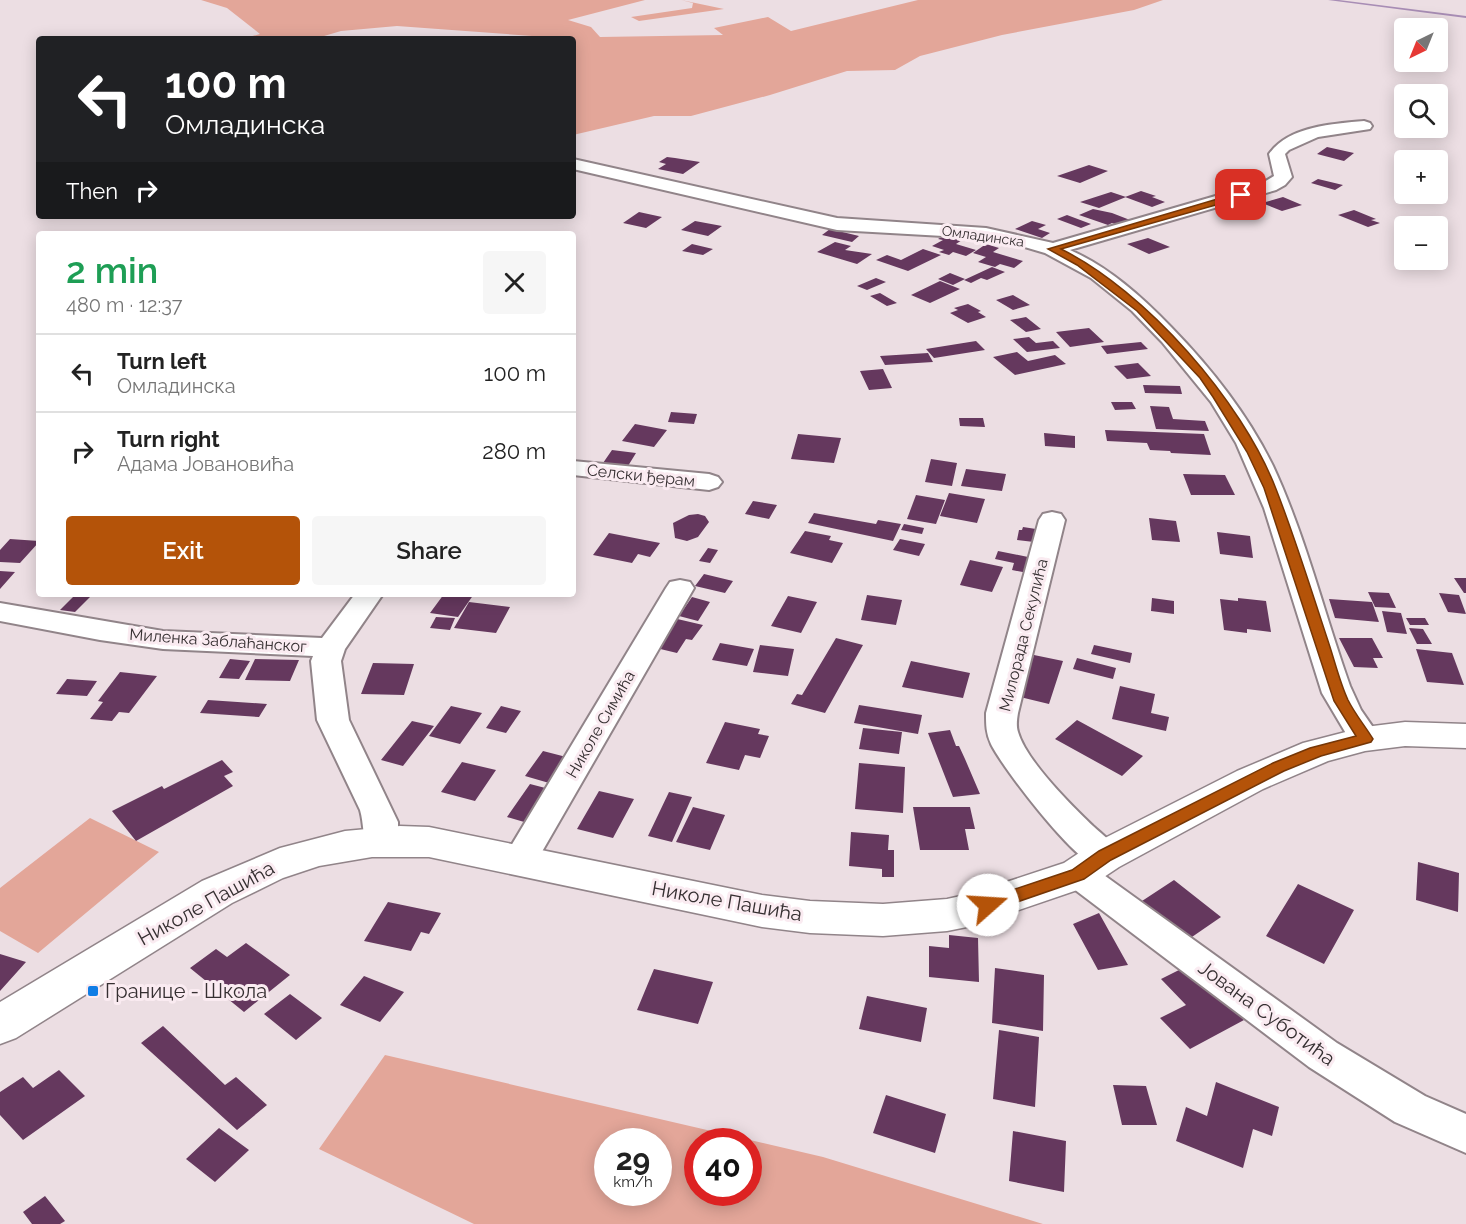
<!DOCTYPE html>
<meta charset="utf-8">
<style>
body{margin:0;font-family:Raleway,sans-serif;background:#f6f6f6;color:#222;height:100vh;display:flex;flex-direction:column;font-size:22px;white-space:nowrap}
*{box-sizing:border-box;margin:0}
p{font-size:20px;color:#767676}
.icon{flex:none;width:33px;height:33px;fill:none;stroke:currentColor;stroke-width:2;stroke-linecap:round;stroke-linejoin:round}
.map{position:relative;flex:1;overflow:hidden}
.sheet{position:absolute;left:36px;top:231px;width:540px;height:366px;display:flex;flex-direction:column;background:#fff;border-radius:6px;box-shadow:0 3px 15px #0003}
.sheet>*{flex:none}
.top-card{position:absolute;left:36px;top:36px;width:540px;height:183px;border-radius:6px;box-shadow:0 3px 15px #0003;background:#202124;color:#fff;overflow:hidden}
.needle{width:39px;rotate:223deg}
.controls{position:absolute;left:1394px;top:18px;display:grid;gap:12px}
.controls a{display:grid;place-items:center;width:54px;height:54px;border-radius:6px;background:#fff;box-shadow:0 3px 15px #0003;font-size:30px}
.speed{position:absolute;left:594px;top:1128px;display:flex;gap:12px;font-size:30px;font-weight:700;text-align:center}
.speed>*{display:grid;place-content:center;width:78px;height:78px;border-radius:50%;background:#fff;box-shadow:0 3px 15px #0003;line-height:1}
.speed small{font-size:15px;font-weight:400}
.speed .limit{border:9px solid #d22;background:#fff;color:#111}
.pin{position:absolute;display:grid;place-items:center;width:51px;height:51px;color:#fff;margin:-26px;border-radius:12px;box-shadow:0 3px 9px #0006}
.me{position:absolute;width:66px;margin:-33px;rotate:71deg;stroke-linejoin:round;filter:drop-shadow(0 0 4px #0008)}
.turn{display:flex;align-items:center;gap:21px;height:126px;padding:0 30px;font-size:27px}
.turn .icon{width:78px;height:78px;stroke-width:2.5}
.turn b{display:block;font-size:42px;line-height:51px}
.then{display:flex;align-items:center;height:57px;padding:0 30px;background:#0003;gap:12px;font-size:22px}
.round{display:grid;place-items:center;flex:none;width:63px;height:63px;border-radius:6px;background:#f6f6f6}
.summary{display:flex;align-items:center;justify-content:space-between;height:102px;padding:0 30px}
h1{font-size:36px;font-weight:600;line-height:45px;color:#1e9e55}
.action{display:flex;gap:12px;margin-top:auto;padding:12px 30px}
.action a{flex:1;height:69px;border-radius:6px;background:#b45309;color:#fff;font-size:24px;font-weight:600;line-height:69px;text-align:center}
.action a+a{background:#f6f6f6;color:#222}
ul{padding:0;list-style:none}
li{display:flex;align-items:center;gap:18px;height:78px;padding:0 30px;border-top:2px solid #e0e0e0}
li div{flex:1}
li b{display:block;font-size:22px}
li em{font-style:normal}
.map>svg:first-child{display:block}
</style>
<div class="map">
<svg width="1466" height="1224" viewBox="0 0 1466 1224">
<rect width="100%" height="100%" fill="#ecdee3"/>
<!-- green -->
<path fill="#e3a699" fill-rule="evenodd" d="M201 0H645L568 20 591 27 600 37 723 35 714 28 768 17 791 31 918 0H1163L1134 10 1002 35 920 56 895 70 847 71 770 95 691 116H654L573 135V39L397 26 341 31 314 39H242L260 34 227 8Z
M681 0 724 9 639 21 631 17 692 8 693 3Z
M90 818 159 852 38 953 0 931V888Z
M385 1055 823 1157 1043 1224H474L319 1149ZM608 1142H658V1192H608ZM698 1142H748V1192H698Z"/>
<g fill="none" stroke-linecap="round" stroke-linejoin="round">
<!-- stream -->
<path fill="#a88db5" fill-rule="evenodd" d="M1328 0H1339L1466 16V18Z"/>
</g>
<!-- building -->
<path fill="#65385e" d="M1327 147 1354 153 1344 161 1317 154Z
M667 157 675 158 700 162 683 174 658 169 666 164 659 162Z
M1089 165 1108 171 1080 183 1057 176Z
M1318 179 1343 185 1335 190 1311 183Z
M1141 191 1156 196 1152 197 1165 202 1152 207 1125 197Z
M1111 192 1126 197 1099 208 1080 202Z
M1283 197 1302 205 1282 211 1262 203Z
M1093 209 1112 213 1130 220 1118 225 1112 223 1108 225 1079 215Z
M1354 210 1376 219 1371 220 1380 223 1368 227 1338 215Z
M639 212 662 217 646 228 623 223Z
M1067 215 1091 224 1081 228 1057 219Z
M695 221 722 226 708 236 681 230Z
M1032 221 1046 225 1038 229 1050 233 1042 238 1015 229Z
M830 229 859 236 852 242 822 235Z
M945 235 962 240 956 244 976 250 966 256 953 252 949 255 939 252 944 250 932 246 943 240 938 239Z
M1148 238 1170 247 1149 254 1127 244Z
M835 242 851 246 845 250 872 254 857 264 817 252Z
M692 244 713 249 703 255 682 251Z
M986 244 999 248 993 252 1023 261 1014 268 1000 264 995 267 978 262 986 257 973 253Z
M923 249 941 255 908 271 876 260 887 255 901 260Z
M992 267 1005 272 987 280 981 278 971 283 964 280Z
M950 273 965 279 953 285 938 279Z
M876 278 886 282 867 290 857 286Z
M940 281 960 289 930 303 911 295Z
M880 293 897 303 887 306 870 296Z
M1013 295 1030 305 1013 310 996 300Z
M968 304 981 311 978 312 986 317 968 323 950 313 958 310 954 308Z
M1026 317 1041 329 1026 332 1010 320Z
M1089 328 1104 342 1070 347 1056 332Z
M1029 337 1036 343 1053 341 1060 348 1027 352 1013 339Z
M976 341 985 350 934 358 926 349Z
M1141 342 1148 349 1107 354 1101 346Z
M1017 352 1028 361 1055 355 1066 364 1015 375 993 357Z
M928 353 933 362 885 365 880 356Z
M1138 363 1151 376 1127 379 1114 366Z
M883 369 892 388 869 390 860 371Z
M1143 385 1180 386 1182 394 1145 393Z
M1111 402H1132L1136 409 1115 410Z
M1150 406 1169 407 1173 419 1205 421 1209 431 1156 429Z
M671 412 697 414 694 424 668 422Z
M959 418H983L985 427 960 426Z
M635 424 667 430 654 447 622 441Z
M1105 430 1204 434 1211 455 1171 453 1170 451 1150 450 1147 443 1107 441Z
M1044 433 1075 436V448L1045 446Z
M798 434 841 438 834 463 791 459Z
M612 450 636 453 628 466 603 463Z
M931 459 957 463 952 486 925 482Z
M966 469 1006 474 1002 491 961 486Z
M1183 474 1225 475 1235 495H1191Z
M949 493 985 499 977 523 940 516Z
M916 495 945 500 936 524 907 519Z
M753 501 777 505 769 519 745 514Z
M814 513 876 524 878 520 901 524 893 541 808 523Z
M698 514 705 516 709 522 698 537 687 541 675 538 673 523 689 515Z
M1149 518 1176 521 1180 542 1152 540Z
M904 524 924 528 922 534 901 530Z
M1023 527 1036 529 1034 542 1017 540 1019 530H1022Z
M805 531 831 536 829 540 843 543 832 563 790 553Z
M1217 532 1250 536 1253 558 1220 554Z
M609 533 660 543 650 557 638 554 632 563 593 555Z
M10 539 39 541V542L20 563 0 562V550Z
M900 539 925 544 919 556 893 550Z
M708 548 718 550 710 563 699 561Z
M998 551 1033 558 1028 573 1012 570 1014 563 995 559Z
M970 560 1003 567 992 592 960 585Z
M0 571 15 572 0 589Z
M704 574 733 581 725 593 695 586Z
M1454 578H1466V593H1464Z
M1368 592 1389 593 1396 608 1375 607Z
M1439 593 1459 595 1466 614 1448 612Z
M76 594H93L75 612 60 610Z
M444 594 450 595 474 594 458 617 430 613Z
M867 595 902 600 896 625 861 620Z
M788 596 817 602 801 633 771 626Z
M692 597 710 602 698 621 679 616Z
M1152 598 1174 601V614L1151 611Z
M1238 598 1266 601 1271 632 1247 629V633L1224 630 1220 599 1238 601Z
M1329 599 1372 602 1379 622 1335 618Z
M469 602 510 607 496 633 454 628Z
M1382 611 1401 613 1407 634 1387 632Z
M436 617 455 618 450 630 430 628Z
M673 618 703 625 692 640 686 639 677 653 652 647Z
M1406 618H1425L1429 625H1410Z
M1409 628 1423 629 1432 644H1417Z
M836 638 863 645 825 713 791 704 797 694 802 695Z
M1339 638H1372L1383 658H1373L1378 668 1354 667Z
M720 643 754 649 747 666 712 660Z
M760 645 794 649 788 676 753 672Z
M1094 645 1132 653 1130 663 1091 654Z
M1416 649 1452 653 1464 685 1427 682Z
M1034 655 1063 661 1049 704 1020 697Z
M1077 658 1116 668 1113 679 1073 669Z
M230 659 250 661 239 679 219 678Z
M255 659 299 660 290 681 245 680Z
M911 661 970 673 963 698 902 687Z
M373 663 414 664 404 695 361 694Z
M120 672 157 676 129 713 119 712 112 721 90 719 103 702 98 701Z
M67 679 97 681 87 696 56 694Z
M1120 686 1155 694 1151 713 1169 717 1166 731 1112 719Z
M208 700 267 704 259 717 200 713Z
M859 705 922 715 918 734 854 723Z
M451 706 482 713 460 744 429 736Z
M501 706 521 711 506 733 486 728Z
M1077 720 1143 756 1122 776 1055 739Z
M412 721 434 726 403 766 381 760Z
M725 722 760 729 758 734 769 736 760 758 745 755 739 770 706 763Z
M863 728 902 732 899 754 859 749Z
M950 730 956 746H959L965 759 980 794 953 797 928 733Z
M543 751 574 759 556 785 525 776Z
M222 760 233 772 224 776 233 786 136 841 112 811 162 786 164 789Z
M462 762 496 770 475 801 441 792Z
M859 763 905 767 903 813 855 809Z
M530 784 553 790 531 824 507 817Z
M599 791 634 799 613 838 577 829Z
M669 792 692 797 672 842 648 836Z
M693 807 725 815 710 850 676 842Z
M913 807H970L975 829H965L969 850H920Z
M851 832 889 835 888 850H894V877H882V869L849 866Z
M1418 862 1459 873 1458 912 1416 900Z
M1174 880 1221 917 1189 939 1142 901Z
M1298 884 1354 910 1324 964 1266 936Z
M388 902 441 913 429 934 421 932 411 951 364 941Z
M1099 913 1128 965 1098 970 1073 924Z
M949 935 978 938 979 982 929 977V946L949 948Z
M246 943 290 975 244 1012 190 968 216 949 227 957Z
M0 954 26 962 0 991Z
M1189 965 1244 1020 1190 1049 1160 1018 1186 1005 1161 979Z
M995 968 1044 975 1043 1031 992 1023Z
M654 969 713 982 698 1024 637 1010Z
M364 976 404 992 380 1022 340 1005Z
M290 994 322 1018 296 1040 264 1014Z
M867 996 927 1008 921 1042 859 1029Z
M163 1026 225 1085 236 1077 267 1105 237 1130 141 1043Z
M999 1030 1039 1037 1035 1107 993 1099Z
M59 1070 85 1096 23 1140 0 1115V1092L23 1077 33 1088Z
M1216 1082 1279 1107 1272 1136 1253 1129 1243 1168 1176 1141 1186 1107 1207 1116Z
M1113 1085 1146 1086 1157 1125H1122Z
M886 1095 946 1114 935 1153 873 1133Z
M219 1128 249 1150 215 1182 186 1159Z
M1013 1131 1066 1141 1064 1192 1009 1181Z
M45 1196 65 1221 60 1224H32L23 1212Z"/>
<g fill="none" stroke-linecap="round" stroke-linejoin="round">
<!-- minor casing -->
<g stroke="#918489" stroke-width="4">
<path id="minor" d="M1364 121 1370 123 1372 126 1370 129 1318 137 1289 150 1285 154 1292 177 1285 185 1276 190 1070 250C1109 267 1142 297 1171 327 1211 368 1248 415 1273 466 1306 537 1324 613 1350 686L1361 710 1381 739 1376 747 1365 750 1354 747 1322 693 1264 508 1236 443 1211 402 1162 342 1132 311 1091 278 1045 253 1011 243 961 237 837 230 573 169V159L837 218 986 228 1053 243 1264 182 1274 176 1269 154C1289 126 1332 124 1364 121Z
M573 461 709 474 718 477 722 482 718 487 709 490 573 475Z
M1052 512 1061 514 1065 520 1018 713C1017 719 1016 726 1018 732 1026 760 1071 805 1093 826 1104 836 1115 844 1122 856L1117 865C1109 868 1104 869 1095 866 1071 856 1004 770 991 744 986 733 986 725 986 713L1039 520 1043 514Z
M680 580 690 582 694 588 532 869 520 873 508 869 503 860 508 851 666 588 670 582Z
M355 594H383L345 649 341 661 349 720 398 822V840L393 849 381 853 369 849C362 837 364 823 360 810L317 720 311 661 313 656 163 649 100 640 0 621V603L163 631 322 638Z
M1078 861 1090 865 1337 1043 1425 1096 1466 1114V1153L1395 1122 1309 1067 1066 883 1060 874 1066 865Z"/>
</g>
<!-- tertiary casing -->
<g stroke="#918489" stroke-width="3">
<path id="tertiary" d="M1405 722 1466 724V748L1405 746 1365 751 1328 761 1263 789 1119 867 1092 885 972 926 947 931 883 936 810 933 762 927 429 857H372L319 866 283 878 232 903 16 1038 0 1044V1002L202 881 280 848 345 831 400 826 429 827 762 895 810 901 883 904 947 899 970 894 1064 863 1091 845 1237 771 1303 743 1365 727Z"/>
</g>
<!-- minor -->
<use href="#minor" fill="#fff" fill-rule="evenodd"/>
<!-- tertiary -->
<use href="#tertiary" fill="#fff" fill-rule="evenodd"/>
</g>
<!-- route -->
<path fill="#b45309" stroke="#753606" stroke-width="1.5" d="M1241 192 1244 193V197L1061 249C1146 291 1242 401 1276 489 1296 540 1312 593 1329 644 1335 662 1340 683 1348 700 1355 714 1365 726 1373 739L1371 742 1321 756 1284 771 1111 860 1084 879 988 912 982 910 979 905 982 900 1072 870 1099 851 1273 763 1310 748 1356 736 1334 701 1264 488 1247 452 1213 397 1200 378 1137 311 1077 265 1048 249Z"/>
<!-- markers -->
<rect fill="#107de5" stroke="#faebf1" stroke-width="2" x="87" y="985" width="12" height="12" rx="3"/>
<g text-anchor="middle" stroke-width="6" stroke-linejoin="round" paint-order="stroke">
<!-- far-street labels -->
<g font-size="14" fill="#352f31" stroke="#faebf1">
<text transform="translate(983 236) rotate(8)" y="5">Омладинска</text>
</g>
<!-- street labels -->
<g font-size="16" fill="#352f31" stroke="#faebf1">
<text transform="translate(641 475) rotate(6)" y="6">Селски ђерам</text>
<text transform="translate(1023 635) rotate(-76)" y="6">Милорада Секулића</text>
<text transform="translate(218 640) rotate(4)" y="6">Миленка Заблаћанског</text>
<text transform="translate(600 724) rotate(-60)" y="6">Николе Симића</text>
</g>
<!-- near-street labels -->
<g font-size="20" fill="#352f31" stroke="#faebf1">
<text transform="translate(727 901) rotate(10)" y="7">Николе Пашића</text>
<text transform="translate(206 903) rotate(-29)" y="7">Николе Пашића</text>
<text transform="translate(1267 1013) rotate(36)" y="7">Јована Суботића</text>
</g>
<!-- near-poi labels -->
<g font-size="20" fill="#352f31" stroke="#faebf1" text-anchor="start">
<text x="105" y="998">Границе - Школа</text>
</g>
</g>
</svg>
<div class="controls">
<a><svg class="needle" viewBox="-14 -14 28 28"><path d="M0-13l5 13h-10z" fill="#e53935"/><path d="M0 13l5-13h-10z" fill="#767676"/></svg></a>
<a><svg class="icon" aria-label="search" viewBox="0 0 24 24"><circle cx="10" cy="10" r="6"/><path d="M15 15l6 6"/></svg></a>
<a>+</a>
<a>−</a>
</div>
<div class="speed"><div>29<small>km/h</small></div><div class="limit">40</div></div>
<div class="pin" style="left:1241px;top:195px;background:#d93025"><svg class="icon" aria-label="arrive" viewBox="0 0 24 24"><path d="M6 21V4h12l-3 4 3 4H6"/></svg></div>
<svg class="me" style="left:988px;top:905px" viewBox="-20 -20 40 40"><circle r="19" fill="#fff"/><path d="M0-13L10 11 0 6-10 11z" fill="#b45309"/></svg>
<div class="top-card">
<div class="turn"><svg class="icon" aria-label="left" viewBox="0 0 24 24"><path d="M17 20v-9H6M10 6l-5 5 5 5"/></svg><div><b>100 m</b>Омладинска</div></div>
<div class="then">Then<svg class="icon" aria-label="right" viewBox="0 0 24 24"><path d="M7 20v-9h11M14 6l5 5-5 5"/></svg></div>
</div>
<section class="sheet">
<div class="summary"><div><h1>2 min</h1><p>480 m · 12:37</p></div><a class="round"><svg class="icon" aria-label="close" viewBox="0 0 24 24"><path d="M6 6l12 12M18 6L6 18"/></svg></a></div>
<ul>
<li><svg class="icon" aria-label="left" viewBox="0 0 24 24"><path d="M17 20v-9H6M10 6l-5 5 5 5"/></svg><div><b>Turn left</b><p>Омладинска</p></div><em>100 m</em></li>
<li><svg class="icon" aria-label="right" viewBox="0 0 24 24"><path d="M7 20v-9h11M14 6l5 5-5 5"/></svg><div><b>Turn right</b><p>Адама Јовановића</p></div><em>280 m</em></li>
</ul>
<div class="action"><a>Exit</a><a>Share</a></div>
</section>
</div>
